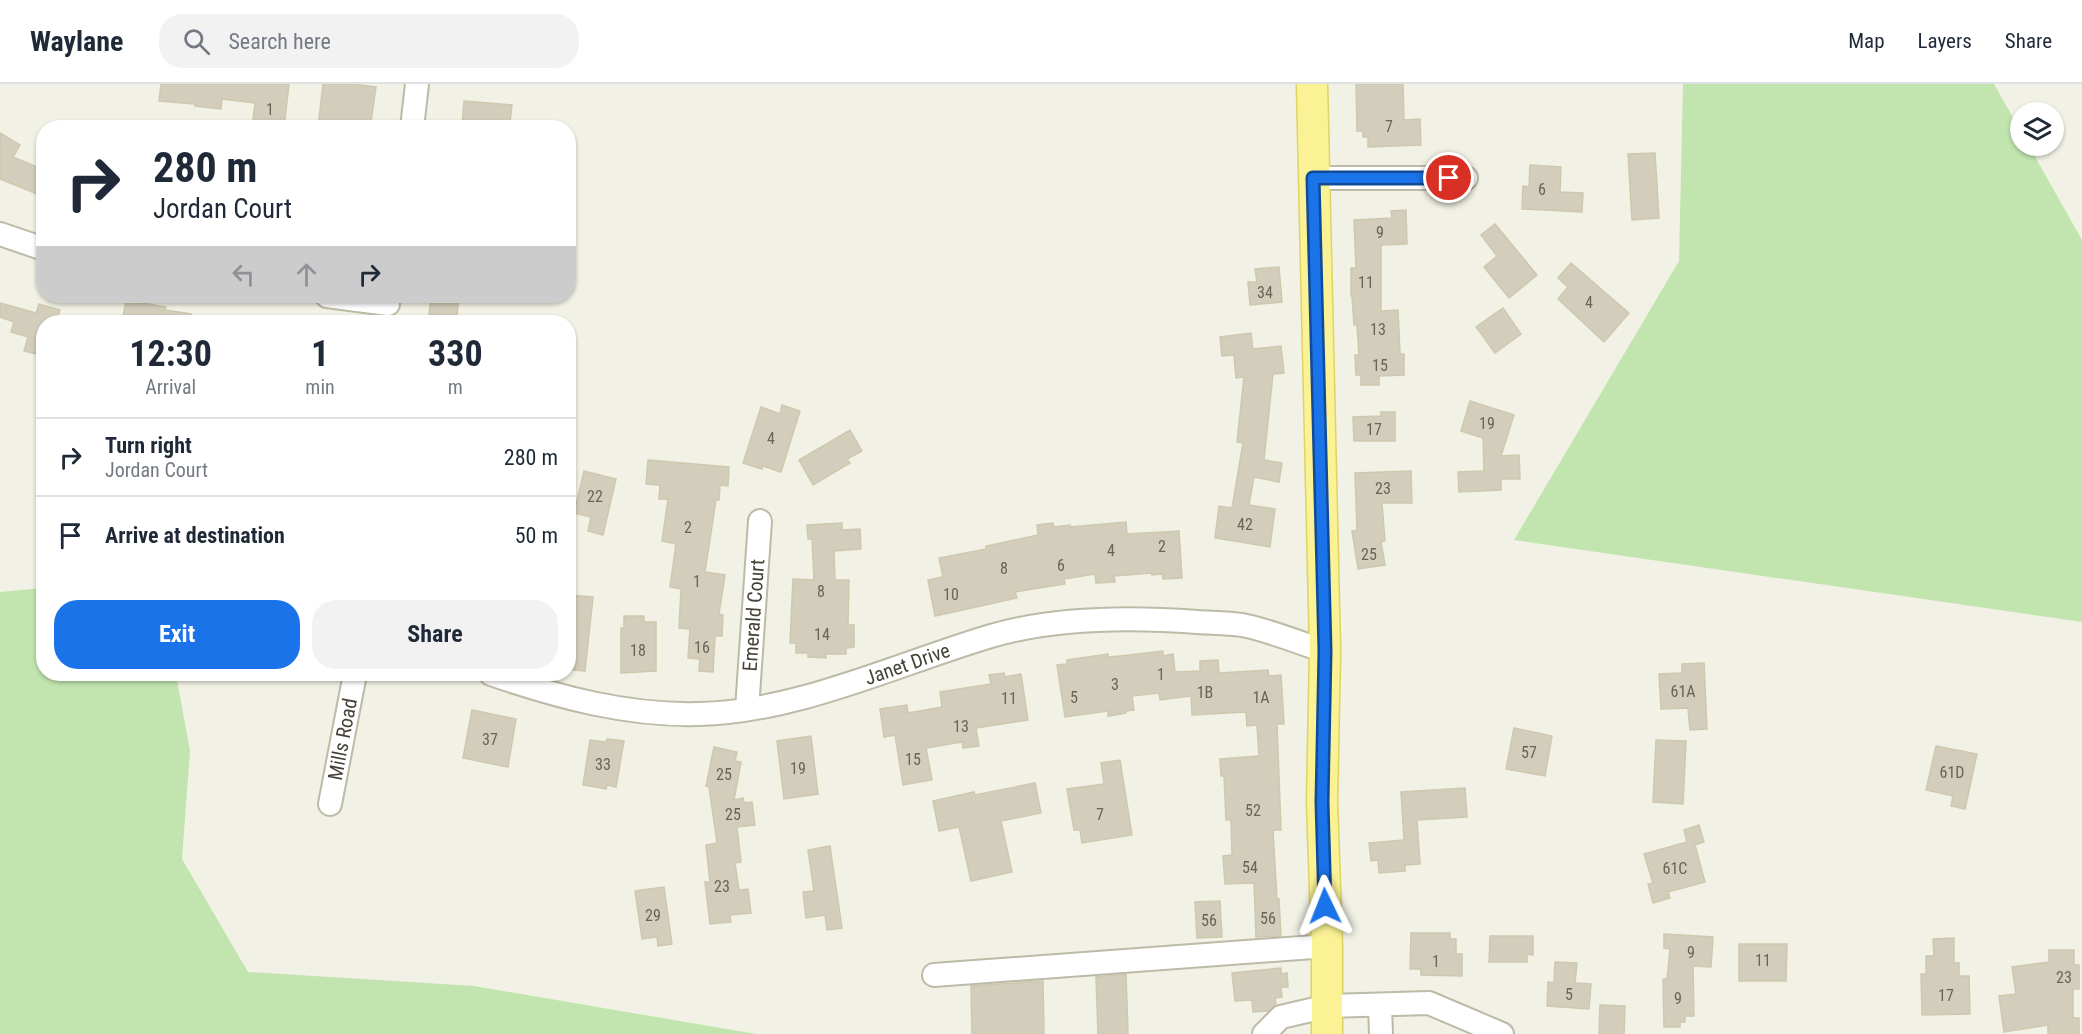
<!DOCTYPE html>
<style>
body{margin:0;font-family:"Roboto Condensed",sans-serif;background:#f2f2f3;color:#1f2937;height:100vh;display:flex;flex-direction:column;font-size:22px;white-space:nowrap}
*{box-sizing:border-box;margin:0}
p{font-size:20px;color:#747a83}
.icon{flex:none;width:33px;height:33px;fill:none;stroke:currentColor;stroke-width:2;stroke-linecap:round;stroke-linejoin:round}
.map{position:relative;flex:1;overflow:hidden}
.panel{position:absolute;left:36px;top:231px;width:540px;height:366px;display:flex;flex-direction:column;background:#fff;border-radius:24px;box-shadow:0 2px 4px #0004}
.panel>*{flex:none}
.top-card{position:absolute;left:36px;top:36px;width:540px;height:183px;border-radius:24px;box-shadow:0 2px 4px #0004;background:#fff;color:#1f2937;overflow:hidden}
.fabs{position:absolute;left:2010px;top:18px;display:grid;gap:12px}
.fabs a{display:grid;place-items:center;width:54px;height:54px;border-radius:50%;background:#fff;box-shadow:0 2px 4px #0004;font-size:30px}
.pin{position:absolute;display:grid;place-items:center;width:51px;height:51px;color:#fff;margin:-26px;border:3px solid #fff;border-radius:50%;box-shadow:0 2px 6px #0007}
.me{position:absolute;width:66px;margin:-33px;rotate:358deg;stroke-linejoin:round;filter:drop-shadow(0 0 4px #0008)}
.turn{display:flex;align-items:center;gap:21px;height:126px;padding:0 18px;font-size:27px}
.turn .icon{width:78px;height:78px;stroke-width:2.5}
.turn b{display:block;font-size:42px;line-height:51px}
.lanes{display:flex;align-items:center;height:57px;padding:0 18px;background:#0003;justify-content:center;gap:30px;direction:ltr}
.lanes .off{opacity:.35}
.eta{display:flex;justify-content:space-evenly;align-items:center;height:102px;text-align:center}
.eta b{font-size:36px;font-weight:700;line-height:42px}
.primary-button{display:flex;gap:12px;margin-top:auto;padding:12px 18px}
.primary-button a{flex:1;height:69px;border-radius:24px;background:#1a73e8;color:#fff;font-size:24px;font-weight:700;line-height:69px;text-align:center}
.primary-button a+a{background:#f2f2f3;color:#1f2937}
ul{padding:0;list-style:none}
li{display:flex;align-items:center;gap:18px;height:78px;padding:0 18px;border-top:2px solid #e0e1e3}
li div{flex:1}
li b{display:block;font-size:22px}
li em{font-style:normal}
header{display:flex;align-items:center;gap:36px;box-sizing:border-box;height:84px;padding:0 30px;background:#fff;border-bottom:2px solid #e0e1e3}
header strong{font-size:28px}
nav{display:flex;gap:33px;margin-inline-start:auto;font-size:21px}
.search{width:420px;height:54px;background:#f2f2f3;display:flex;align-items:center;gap:15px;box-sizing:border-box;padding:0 21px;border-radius:24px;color:#747a83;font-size:22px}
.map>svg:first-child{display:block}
</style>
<header>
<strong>Waylane</strong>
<div class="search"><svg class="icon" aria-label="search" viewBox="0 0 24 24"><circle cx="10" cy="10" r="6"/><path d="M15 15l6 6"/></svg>Search here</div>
<nav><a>Map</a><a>Layers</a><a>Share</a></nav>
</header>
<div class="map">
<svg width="2082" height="950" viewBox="0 0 2082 950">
<rect width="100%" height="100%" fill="#f2f1e5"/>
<!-- green -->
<path fill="#c2e5af" d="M1683 0H1994L2020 46V62H2029L2082 156V538L1514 456 1679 177Z
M43 504 44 590H176L190 667 182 775 248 888 474 902 756 950H0V508Z"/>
<!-- building -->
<path fill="#d3cebb" stroke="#cec8ae" stroke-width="1.5" d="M161 0H289L284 44H252L255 19 222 15 221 25 195 22V20L159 17Z
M323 0H351L376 3 370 44H318Z
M1356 0H1403L1404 36 1420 35 1421 61 1368 63V53H1363V47H1357Z
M464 17 512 21 510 39 495 38V44H462Z
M0 49 20 61 13 73 44 86V113L0 95Z
M1655 69 1659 134 1632 136 1628 70Z
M1530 81 1561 83 1560 108 1583 109 1582 128 1522 125 1523 102 1529 103Z
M1406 126 1407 160 1381 161V227L1398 226 1400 270H1404V291L1379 292V301H1361V291H1356L1355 271H1359L1357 241H1354L1352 212H1351V184H1356L1354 136 1392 134 1391 127Z
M1495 140 1537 191 1509 214 1484 183 1497 172 1481 151Z
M1571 179 1629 229 1604 258 1558 215 1568 203 1558 194Z
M1279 183 1282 218 1250 221 1248 198H1257L1255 185Z
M431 212H459L457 233 429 230Z
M126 216 166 223 165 226 191 230 190 238H122Z
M0 219 36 229 39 220 60 226 56 238H44V272L24 267 28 253 11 248 14 238 0 233Z
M1503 224 1521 250 1495 269 1476 243Z
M1251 249 1253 265 1281 262 1284 289 1273 290 1264 376 1282 379 1279 398 1254 393 1249 421 1275 425 1270 463 1215 454 1219 422 1232 424 1243 359 1237 358 1244 293 1236 294 1234 271 1222 272 1220 253Z
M1470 317 1514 331 1501 372 1519 371 1520 395H1501V406L1459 408 1458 388 1484 387 1483 354 1461 347Z
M782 321 800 327 781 388 763 382 762 385 743 379 761 323 780 330Z
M1381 328H1395V357H1354L1353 333 1381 332Z
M850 346 862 367 847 375 850 379 813 401 799 376Z
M648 376 729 383 728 402 720 401 719 416H716L705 488 725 491 719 530 723 531 722 552H715L713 588 699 587 700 575 688 574 690 545 679 544 681 505 670 503 676 460 662 457 668 415H659L660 401 646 400Z
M584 387 616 395 603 451 588 447 591 433 574 429Z
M1411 387 1412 419H1382L1385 457 1381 458 1385 481 1358 485 1352 447 1357 446 1355 389Z
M1126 438 1127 450 1179 447 1182 494 1163 495 1162 490 1152 491V489L1114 492 1115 498 1096 499 1095 490 1064 495 1065 500 1015 508 1017 514 935 532 928 496 943 493 939 474 986 465V462L1038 451 1037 441 1053 439 1054 443 1070 441V443Z
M842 439V446L860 445 861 465 834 467 835 496H849L848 541H854V563L846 564V570H826V574L808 573V569H796V559H790L793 495 814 496 812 455H808L807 441Z
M568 511 593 513 585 587 573 586 575 558 569 557 571 533H568Z
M624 532H644V538H656V587L621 589V544H624Z
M1163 567V572L1173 570 1175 588 1200 587V577L1218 576 1219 589 1268 586 1269 592 1281 591 1284 640H1277L1281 746H1273L1277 816 1279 815 1281 852 1256 853 1254 799 1225 800 1223 772 1232 771 1231 736H1226L1224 692H1221L1220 675 1259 672 1257 641 1247 642 1246 628 1192 631 1191 612 1160 616 1159 609 1132 612 1134 626 1126 627V629L1108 632V627L1065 633 1057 581 1067 580V576L1108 570V573L1120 572Z
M1704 579 1707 645 1690 646 1688 624 1661 625 1659 590 1682 589V580Z
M1004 589 1005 593 1021 590 1028 636 976 644 979 662 963 664 962 658 926 664 932 696 903 701 895 651 884 653 880 625 907 621 908 629 942 623 940 608 991 600 989 591Z
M472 626 516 635 508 683 463 674Z
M1514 644 1552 652 1545 692 1506 685Z
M811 652 818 710 784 715 777 657Z
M607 655 624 657 616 703 607 701 606 705 583 701 590 656 606 658Z
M1656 656 1686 657 1683 720 1653 718Z
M1936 662 1977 670 1965 725 1951 722 1953 712 1926 706Z
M714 663 737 668 735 677 741 678 734 716 743 714 744 719 752 718 755 741 737 743 741 778 735 779 739 806 748 805 751 829 730 831 731 838 710 840 705 798H710L706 761 717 759 709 703 706 702Z
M1120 676 1132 751 1082 759 1080 746H1074L1067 705 1104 700 1101 679Z
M1035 699 1041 729 1001 737 1012 788 971 797 959 743 939 747 933 717 974 708 975 711Z
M1465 704 1467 733 1417 736 1420 780 1405 781V787L1379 789 1378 776 1371 777 1369 759 1404 756 1401 708Z
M1699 741 1704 758 1695 761 1705 798 1668 808 1670 814 1653 819 1648 800 1653 799 1644 770 1687 758 1684 746Z
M830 762 842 844 827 846 825 831 806 834 803 808 814 807 808 766Z
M664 803 672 860 658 862 657 853 642 855 635 807Z
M1220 817 1222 853 1197 854 1195 818Z
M1411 849H1450V855H1456V870H1462V892L1421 891V885H1410Z
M1664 850 1713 853 1711 883 1693 882 1694 932H1685V938H1680V943H1664L1663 895H1667L1670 865 1664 864Z
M1490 852H1533V871L1527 870V878H1489Z
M1954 854V879H1959V892H1969L1970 930 1922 931 1921 890H1926V872H1934L1933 855Z
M1739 860H1787L1786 897H1739Z
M2049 866H2074V881H2079V905H2073V934H2079V950H2048V941L2004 948 1999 912 2016 910 2012 883 2049 878Z
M1555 878 1577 879 1575 899 1591 900 1589 925 1547 922 1548 898 1554 899Z
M1281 884V890L1287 889 1288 903H1281L1282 913 1275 914 1276 921 1268 927 1253 928 1252 916 1235 917 1232 889Z
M1126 890 1128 950H1098L1096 893Z
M1043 897 1044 950H972L971 902Z
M1600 921 1625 922 1624 950H1599Z"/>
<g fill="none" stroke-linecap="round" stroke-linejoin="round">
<!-- minor casing -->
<g stroke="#bdbaa8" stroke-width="26">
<g id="minor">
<path d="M412 44 417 0"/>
<path d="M1313 94H1466"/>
<path d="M0 150 44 165"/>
<path d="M327 212 388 220"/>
<path id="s1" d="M491 590C557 613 628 632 699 630 797 628 897 580 991 552 1056 533 1130 533 1197 538 1212 539 1228 539 1242 541 1269 546 1299 559 1325 567"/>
<path id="s2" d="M747 625 760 437"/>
<path id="s3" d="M330 720 355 590"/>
<path d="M934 891 1327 862"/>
<path d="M1380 921 1381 950"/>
<path d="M1264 950 1281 933 1328 922 1429 919 1502 950"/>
</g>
</g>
<!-- major casing -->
<g stroke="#dfd366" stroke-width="33">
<path id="major" d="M1312 0 1325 567 1322 718 1327 862V950"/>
</g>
<!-- minor -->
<use href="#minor" stroke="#fff" stroke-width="22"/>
<!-- major -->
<use href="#major" stroke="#fbf295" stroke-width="30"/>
</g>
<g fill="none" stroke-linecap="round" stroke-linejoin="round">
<!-- route casing -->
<g stroke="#114b97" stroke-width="15">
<path id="route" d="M1325 822 1322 718 1325 567 1313 94H1449"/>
</g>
<!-- route -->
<use href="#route" stroke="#1a73e8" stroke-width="10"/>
</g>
<g text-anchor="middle" stroke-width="6" stroke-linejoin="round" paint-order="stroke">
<!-- number labels -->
<g font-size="16" fill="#686456">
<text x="270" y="31">1</text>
<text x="1389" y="48">7</text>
<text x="1542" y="111">6</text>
<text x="1380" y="154">9</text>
<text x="1366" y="204">11</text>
<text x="1265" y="214">34</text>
<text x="1589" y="224">4</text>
<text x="1378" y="251">13</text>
<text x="1380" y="287">15</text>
<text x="1487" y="345">19</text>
<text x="1374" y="351">17</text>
<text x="771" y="360">4</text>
<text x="1383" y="410">23</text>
<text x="595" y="418">22</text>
<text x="1245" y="446">42</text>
<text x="688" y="449">2</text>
<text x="1162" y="468">2</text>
<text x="1111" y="472">4</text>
<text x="1369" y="476">25</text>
<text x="1061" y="487">6</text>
<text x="1004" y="490">8</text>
<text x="697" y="503">1</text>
<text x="821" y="513">8</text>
<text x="951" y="516">10</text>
<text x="822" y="556">14</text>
<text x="702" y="569">16</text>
<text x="638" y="572">18</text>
<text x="1161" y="596">1</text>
<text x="1115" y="606">3</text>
<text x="1683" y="613">61A</text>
<text x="1205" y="614">1B</text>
<text x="1074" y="619">5</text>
<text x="1261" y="619">1A</text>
<text x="1009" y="620">11</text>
<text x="961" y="648">13</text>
<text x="490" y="661">37</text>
<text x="1529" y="674">57</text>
<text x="913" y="681">15</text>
<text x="603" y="686">33</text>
<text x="798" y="690">19</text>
<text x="1952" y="694">61D</text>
<text x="724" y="696">25</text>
<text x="1253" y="732">52</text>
<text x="733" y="736">25</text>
<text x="1100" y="736">7</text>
<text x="1250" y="789">54</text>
<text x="1675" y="790">61C</text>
<text x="722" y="808">23</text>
<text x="653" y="837">29</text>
<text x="1268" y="840">56</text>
<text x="1209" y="842">56</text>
<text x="1691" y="874">9</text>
<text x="1763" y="882">11</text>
<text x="1436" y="883">1</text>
<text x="2064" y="899">23</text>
<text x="1569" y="916">5</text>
<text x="1946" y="917">17</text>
<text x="1678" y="920">9</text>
</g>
<!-- street labels -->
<g font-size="20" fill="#444135" stroke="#fff">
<text dy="7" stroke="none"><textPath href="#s2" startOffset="94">Emerald Court</textPath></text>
<text dy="7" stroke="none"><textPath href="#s1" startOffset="428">Janet Drive</textPath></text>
<text dy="7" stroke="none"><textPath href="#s3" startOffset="66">Mills Road</textPath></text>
</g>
</g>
</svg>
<div class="fabs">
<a><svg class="icon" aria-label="layers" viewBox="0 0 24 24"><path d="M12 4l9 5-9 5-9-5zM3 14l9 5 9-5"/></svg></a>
</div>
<div class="pin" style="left:1449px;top:94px;background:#d93025"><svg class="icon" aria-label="arrive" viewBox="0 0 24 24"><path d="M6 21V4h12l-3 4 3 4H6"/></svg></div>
<svg class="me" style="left:1325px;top:822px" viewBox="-20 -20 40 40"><path d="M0-17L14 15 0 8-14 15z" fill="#1a73e8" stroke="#fff" stroke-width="4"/></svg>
<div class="top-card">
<div class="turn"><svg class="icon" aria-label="right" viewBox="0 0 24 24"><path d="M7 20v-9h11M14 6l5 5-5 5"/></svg><div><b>280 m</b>Jordan Court</div></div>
<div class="lanes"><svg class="icon off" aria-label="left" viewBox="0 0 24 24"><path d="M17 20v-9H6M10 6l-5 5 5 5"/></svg><svg class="icon off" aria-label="ahead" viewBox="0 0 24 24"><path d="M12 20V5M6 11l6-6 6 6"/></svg><svg class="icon" aria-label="right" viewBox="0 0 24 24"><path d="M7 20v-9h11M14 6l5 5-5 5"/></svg></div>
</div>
<section class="panel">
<div class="eta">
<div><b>12:30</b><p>Arrival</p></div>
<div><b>1</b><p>min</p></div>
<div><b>330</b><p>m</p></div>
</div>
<ul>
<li><svg class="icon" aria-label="right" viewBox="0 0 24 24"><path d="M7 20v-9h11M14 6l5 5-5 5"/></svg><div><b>Turn right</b><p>Jordan Court</p></div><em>280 m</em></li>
<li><svg class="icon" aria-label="arrive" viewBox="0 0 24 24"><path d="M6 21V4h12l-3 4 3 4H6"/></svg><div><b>Arrive at destination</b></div><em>50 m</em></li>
</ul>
<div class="primary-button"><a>Exit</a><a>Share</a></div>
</section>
</div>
